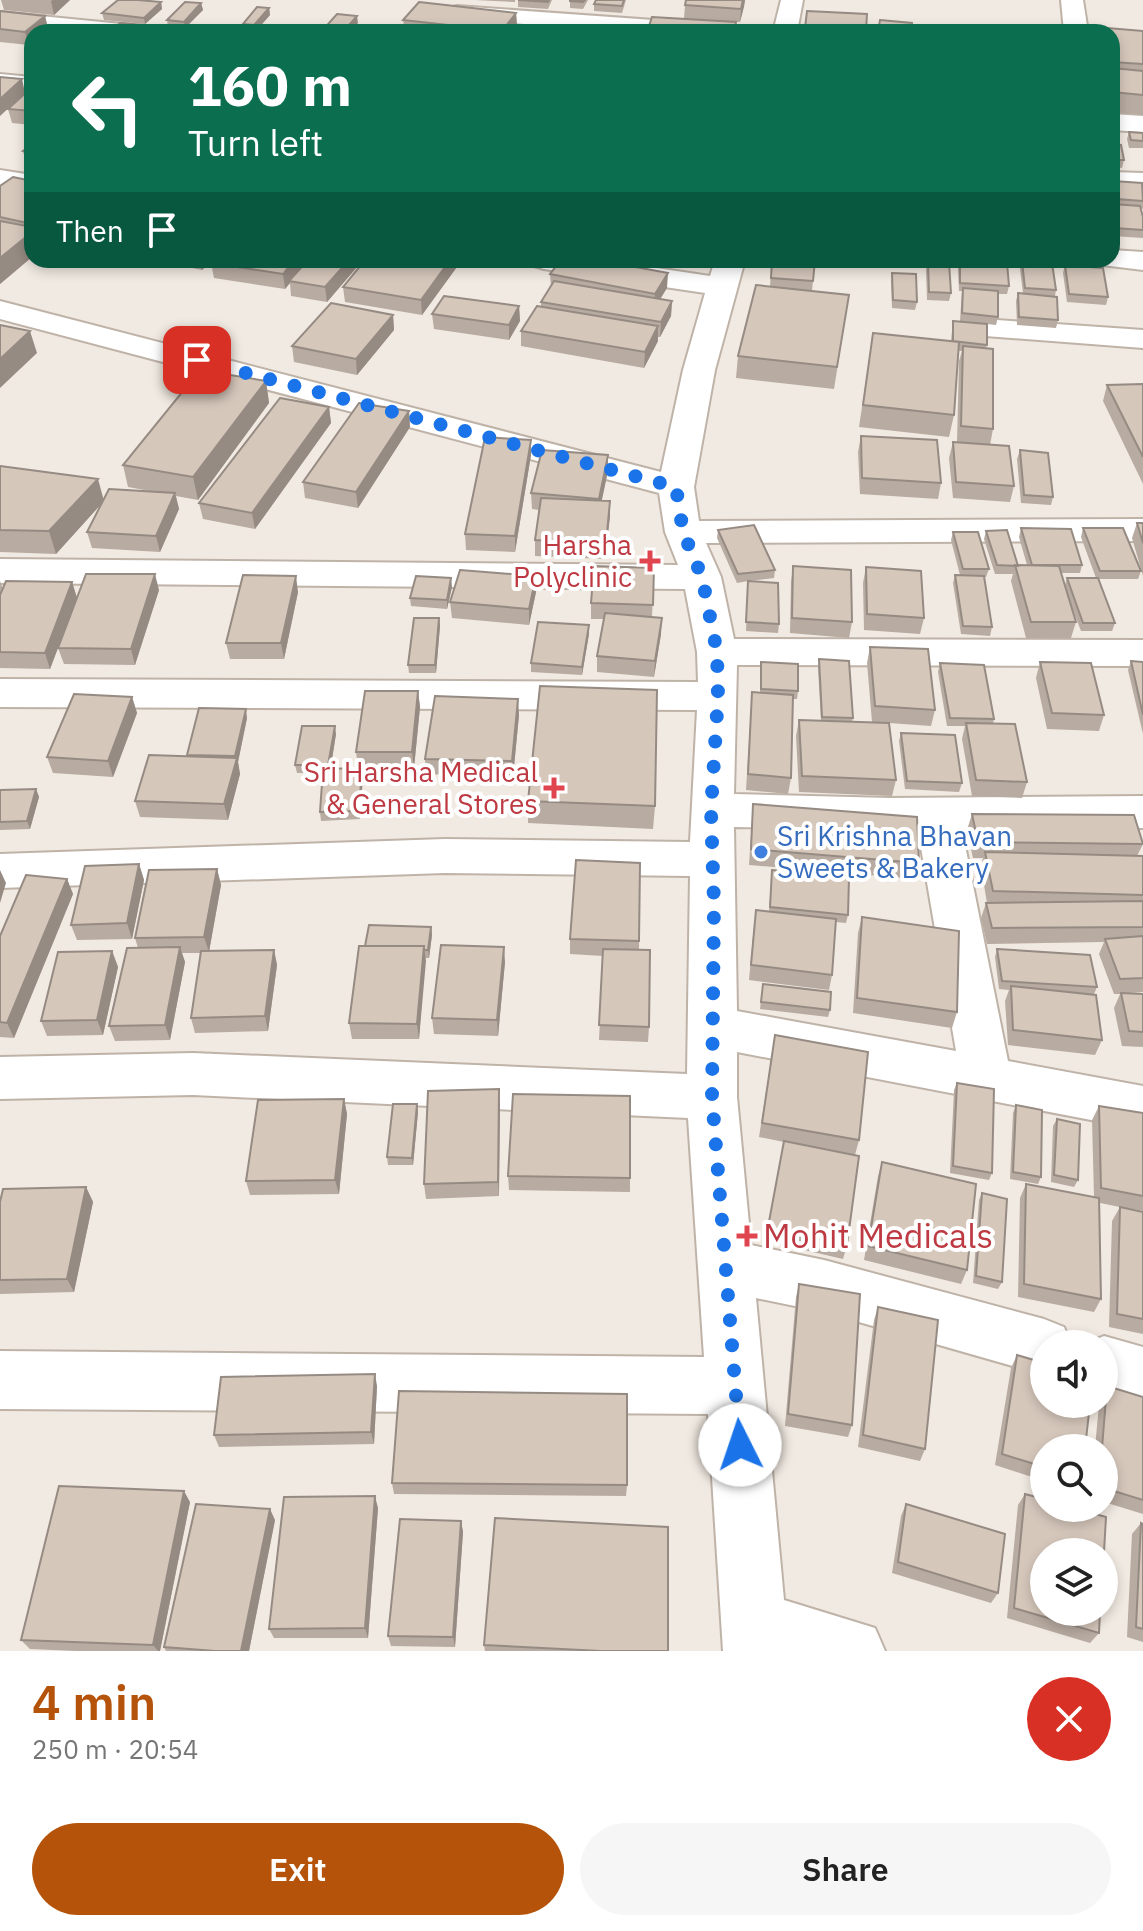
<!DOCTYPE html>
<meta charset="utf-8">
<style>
body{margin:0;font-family:"IBM Plex Sans",sans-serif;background:#f6f6f6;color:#222;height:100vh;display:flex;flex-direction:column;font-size:30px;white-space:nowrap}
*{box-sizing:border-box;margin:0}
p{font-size:26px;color:#767676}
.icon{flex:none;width:44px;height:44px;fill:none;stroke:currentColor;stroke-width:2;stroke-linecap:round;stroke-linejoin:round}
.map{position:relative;height:1651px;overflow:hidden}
.side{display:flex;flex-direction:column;background:#fff;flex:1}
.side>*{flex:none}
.top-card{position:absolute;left:24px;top:24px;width:1096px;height:244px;border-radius:24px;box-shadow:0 4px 12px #0003;background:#0b6e4f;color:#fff;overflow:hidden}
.tools{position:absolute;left:1030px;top:1330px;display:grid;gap:16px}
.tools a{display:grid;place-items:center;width:88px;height:88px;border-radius:50%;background:#fff;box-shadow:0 4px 12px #0003;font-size:40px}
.pin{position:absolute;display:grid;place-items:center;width:68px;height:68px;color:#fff;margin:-34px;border-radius:16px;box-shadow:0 4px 12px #0006}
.me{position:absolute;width:88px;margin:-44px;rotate:356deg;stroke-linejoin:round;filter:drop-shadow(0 0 6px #0008)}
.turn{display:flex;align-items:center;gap:28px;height:168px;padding:0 32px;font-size:36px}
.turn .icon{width:104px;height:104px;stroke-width:2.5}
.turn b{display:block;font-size:56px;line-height:68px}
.then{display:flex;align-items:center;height:76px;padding:0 32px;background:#0003;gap:16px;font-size:30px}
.round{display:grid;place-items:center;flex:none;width:84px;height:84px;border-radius:42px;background:#f6f6f6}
.overview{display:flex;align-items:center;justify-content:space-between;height:136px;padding:0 32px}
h1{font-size:48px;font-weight:600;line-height:60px;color:#b45309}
.action{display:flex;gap:16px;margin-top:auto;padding:16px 32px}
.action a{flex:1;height:92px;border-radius:48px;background:#b45309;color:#fff;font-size:32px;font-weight:600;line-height:92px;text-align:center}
.action a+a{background:#f6f6f6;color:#222}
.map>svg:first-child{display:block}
</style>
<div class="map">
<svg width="1143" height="1651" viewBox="0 0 1143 1651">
<rect width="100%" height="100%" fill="#f1eae2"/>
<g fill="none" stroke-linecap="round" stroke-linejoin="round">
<!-- minor casing -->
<g stroke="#bfb3a8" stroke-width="4">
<path id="minor" d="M781 0H803L797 32H773Z
M1061 0H1083L1088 32H1064Z
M457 6 724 25 732 27 736 32H625L449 18 445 13 449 8Z
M0 12 132 25 140 27 144 32H60L0 26Z
M0 74 32 77V93L0 88Z
M1112 114 1143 116V132L1112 130Z
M0 170 32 175V191L0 186Z
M1112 172 1143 173V189L1112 188Z
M1112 250 1143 252V270L1102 265 1098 260H1112Z
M529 260H603L710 276 715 260H745L715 370 694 487 699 521 1143 519V541L706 543 721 577 734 639 1143 640V666L737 665 734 794 890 798 1143 796V828L962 830 1008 1061 1143 1086V1130L737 1052V1097L751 1245 824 1260 1044 1319 1064 1327 1071 1344H1044V1375L824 1312 756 1298 784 1600 875 1628 885 1651H723L708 1414 0 1409V1351L704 1357 688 1118 193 1095 0 1099V1057L193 1053 687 1074 690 876 445 873 0 888V854L445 839 690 842 697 710 0 707V679L698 682 697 652 685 589 0 583V559L678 565 665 532 659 493 0 319V301L661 472 683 370 705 293 544 269 534 266ZM734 827 918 830 956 1051 737 1011Z
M983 319 1143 330V348L972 335 967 328 972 321Z
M1104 1336 1143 1347V1403L1104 1392V1344H1084Z"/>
</g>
<!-- minor -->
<use href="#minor" fill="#fff" fill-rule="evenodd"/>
</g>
<!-- wall -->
<path fill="#b8aba1" d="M1 0H70L54 15 4 10Z
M475 0H515V2Z
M518 0H552L548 9 518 7Z
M588 0 583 9 570 8V1Z
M626 0 622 13 594 11V4Z
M686 0H745L740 22 684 19 685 5Z
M161 2 162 9 145 24 104 20 102 13Z
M201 3 203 10 185 28H180V32H111L168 27 167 20Z
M269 8 270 15 255 32 244 31 243 24Z
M0 11 45 16 48 28 108 31 32 32 29 45 0 42Z
M807 11 867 14 866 32H802L805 30Z
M516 13 517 26 512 32H397L404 26 403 20Z
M1095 27 1143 31V115L1112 112V32H1094Z
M32 87V125L12 123 8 109Z
M1129 132 1143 133V148H1129L1127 139Z
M32 144V167L27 166 23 151Z
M1112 144 1124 160 1122 168 1112 167Z
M32 181V257L0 284V186Z
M1113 181 1143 186V209L1141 208 1143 217V238L1112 236V204H1114L1112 193Z
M153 260H212L202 270Z
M363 260 327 302 291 296 290 283 285 289 214 278 211 263Z
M365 260H462L422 315 345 302 343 287Z
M772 260H815L812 291 849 295 834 389 736 378 738 356 770 286Z
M1022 261 1056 290 1055 296 1058 320 1056 328 1017 325 1016 301 1018 293H1023L1020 269Z
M928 262 951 293 949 301 927 300 926 270Z
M960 262 1009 286 1007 294H998V317L996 325 960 321 962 291H959L958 269Z
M1065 265 1108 297 1106 305 1067 302 1063 273Z
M892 273 917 302 915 310 892 308 891 281Z
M550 274 667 288 660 299 672 301 671 316 660 337H658V341L644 368 521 346V331L541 306V302L551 287Z
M519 306 520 321 509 340 434 329 432 314Z
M393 315 394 330 357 375 294 362 292 346Z
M953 321 987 345 986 348 993 429 990 445 1014 486 1010 502 953 498 949 458 953 442 979 444 957 442 959 361 962 351H958L954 415 949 437 859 427 873 333 951 341Z
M266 381 269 403 198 500 176 496 179 509 160 552 92 548 87 532 101 504 56 554 0 552V466L103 500 155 492 128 487 123 465Z
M1143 384V484L1103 401 1107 385Z
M329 407 331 423 255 529 203 519 199 503Z
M409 411 410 427 358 508 305 498 303 482Z
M861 436 941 483 938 499 860 494 858 452Z
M531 440V455L515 552 466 550 465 534Z
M1020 450 1053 497 1051 505 1021 503 1017 459Z
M608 455V471L601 501H610L605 559 535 556V540L539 510 532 509 531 493Z
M1137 523H1143V576L1132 538Z
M1021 528 1082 565 1080 573H1061L1065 585 1067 578H1096L1081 537 1083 528 1141 571 1138 579H1098L1115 623 1112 631H1081L1069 600 1076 622 1071 638H1026L1011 581 1013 574H995L984 539 986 531 1018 565H1027L1019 537Z
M718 530 775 570 774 578 748 581 779 624 778 633 746 631 748 581 737 583 717 538Z
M953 532 989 569 986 577H984L992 627 990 636 961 634 953 583 955 575H960L951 540Z
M793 566 852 622 849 638 790 633 791 582Z
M866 567 924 618 920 634 864 630 863 583Z
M654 568 652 617 661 634 654 677 597 672V656L604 619H591V603Z
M0 581 3 589 72 582 77 598 50 669 0 668Z
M452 587 447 609 411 606 410 598Z
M159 590 135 665 64 664 58 648Z
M298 592 284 659H230L226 643Z
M536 592 529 625 452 618 450 602Z
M439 618 440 626 436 673H409L408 665Z
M589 625V634L582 675 531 672V663Z
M870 647 935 710 931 726 889 723 896 780 892 796 799 792 796 736 799 720H821L818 668 819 659 853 718 852 722H872L867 663Z
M1131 661 1143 662V734L1128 670Z
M761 662 798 691 797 699H793L791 778 788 794 746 790 752 692 760 693Z
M1040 662 1104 715 1099 731 1047 729 1036 678Z
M940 663 994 719 993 724 1027 782 1022 798 972 796 962 739 965 726H947L938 672Z
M418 691 420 707 414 768 358 767 356 752Z
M132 697 137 713 113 777 53 773 47 757Z
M519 715 513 777 426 774 425 759Z
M247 718 238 762 240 774 228 820 140 817 135 801 188 756 187 755Z
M901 733 962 783 959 792 905 789 899 741Z
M336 734 330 769 363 776 360 819 321 821 320 812 323 773H297L295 765Z
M36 789 39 797 30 829 0 830V790Z
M528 801 655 806 653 829 528 823Z
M753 804 919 863 915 879 749 865Z
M972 814 1143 844 1137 856H1143V992L1130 993 1143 994V1047L1122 1046 1114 1008 1120 994H1114L1099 954 1104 942 987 944 981 918 986 903H987L981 867 983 858H973L967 830Z
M640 863 639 950 649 1027 648 1042 599 1040 603 956 570 954V939Z
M139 864 144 880 132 939 77 940 71 925Z
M217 869 221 885 209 951 274 950 277 965 268 1031 195 1033 191 1018 201 953H182L185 962 170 1040 115 1041 109 1026 138 948 135 938Z
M772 870 848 915 846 923 836 922 832 975 829 990 749 980 754 925 769 911Z
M67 879 73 894 14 1038 0 1037V936Z
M862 917 957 1012 952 1028 853 1013 858 933Z
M431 927 432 935 429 958H425L419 1039H352L349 1023 365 946Z
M997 949 1097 987 1094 994 1102 1040 1095 1055 1008 1045 1005 1001 1009 990 999 989 995 957Z
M112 951 118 967 103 1035 47 1036 41 1021Z
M505 962 498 1036 434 1034 432 1018Z
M763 984 830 1010 828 1017 760 1009Z
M775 1035 859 1140 855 1155 847 1245 843 1259 765 1241 784 1142 759 1137Z
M957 1083 992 1173 989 1180 950 1173 954 1090Z
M499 1089V1196L426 1199 424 1184Z
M344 1099 347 1114 339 1194 250 1195 246 1181Z
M417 1104 418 1112 413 1165H388L387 1157Z
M1016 1105 1041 1177 1038 1184 1010 1179 1013 1113Z
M1099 1106 1143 1113V1211L1128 1208 1143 1212V1334L1109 1327 1112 1221 1120 1207 1100 1203 1101 1299 1094 1312 1018 1297 1020 1198 1026 1184 1094 1197 1092 1120Z
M1057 1119 1078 1180 1074 1187 1051 1182 1053 1126Z
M882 1162 967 1270 961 1284 864 1260 878 1176Z
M508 1176 630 1178V1192L509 1190Z
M86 1187 93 1202 74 1292 0 1294V1202Z
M982 1193 1002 1282 998 1289 973 1283 979 1200Z
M799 1284 852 1425 848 1437 785 1426 796 1297Z
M878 1307 925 1449 920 1461 858 1447 874 1320Z
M1017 1355 1044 1448V1481L995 1465 1011 1368Z
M377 1386 374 1444 219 1447 214 1435Z
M1107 1386 1143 1397V1514L1104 1502V1448H1095L1099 1404H1104V1391Z
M392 1483 627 1485 626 1496 394 1494Z
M1025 1494 1099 1633 1090 1643 1007 1618 1018 1505Z
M190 1502 160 1651H76L30 1649 21 1640Z
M906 1504 998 1593 991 1603 892 1573 901 1516Z
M378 1508 368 1638H274L269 1629Z
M275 1520 249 1651H166L164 1647Z
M461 1521 463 1532 455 1647 391 1646 388 1636Z
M1141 1523 1143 1524V1642L1127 1637 1132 1534Z
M484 1645 668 1651H485Z"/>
<!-- shaded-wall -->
<path fill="#968b83" d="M53 0H70L54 15 51 1Z
M743 0H745L744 7 740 22 741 9Z
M161 2 162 9 145 24 144 18Z
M201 3 203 10 185 28 184 22Z
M269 8 270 15 255 32 254 25Z
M516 13 517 26 512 32H502Z
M45 16 48 29 45 32H32V42L29 45 25 32Z
M357 16 358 23 350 32H343Z
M22 79 25 93 0 116V99Z
M32 232V257L0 284V258Z
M200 260H212L202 270Z
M294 260H308L289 281 290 283 285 289 283 274Z
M349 260H363L327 302 325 287Z
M450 260H462L422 315 421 300Z
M668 273 667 288 654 309 655 294Z
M672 301 671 316 660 337 661 322Z
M519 306 520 321 509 340V325Z
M393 315 394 330 357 375 356 359Z
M658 326V341L644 368 645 352Z
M30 331 37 353 0 388V359Z
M266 381 269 403 198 500 193 477Z
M329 407 331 423 255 529 252 513Z
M409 411 410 427 358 508 356 492Z
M531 440V455L515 552V536Z
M608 455V471L599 514V499Z
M98 479 104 501 56 554 49 531Z
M175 493 179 509 160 552 156 536Z
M610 501V517L605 559 606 543Z
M155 574 159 590 135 665 131 649Z
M296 576 298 592 284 659 281 643Z
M536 576V592L529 625V609Z
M451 578 452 587 447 609V600Z
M72 582 77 598 50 669 45 653Z
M439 618 440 626 436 673 435 665Z
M662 618 661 634 654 677 655 661Z
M589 625V634L582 675V667Z
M418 691 420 707 414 768 412 752Z
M132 697 137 713 113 777 108 761Z
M518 699 519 715 513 777 512 761Z
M246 709 247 718 238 762 240 774 228 820 224 804 236 760 235 756Z
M335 726 336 734 330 773 328 765Z
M362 768 363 776 360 819 359 811Z
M36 789 39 797 30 829 27 821Z
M139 864 144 880 132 939 127 923Z
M217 869 221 885 209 952 204 937Z
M0 870 6 883 0 903Z
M67 879 73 894 14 1038 7 1023Z
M431 927 432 935 429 958 428 950Z
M424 946 426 961 419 1039 417 1024Z
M180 947 185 962 170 1040 165 1025Z
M504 947 505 962 498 1036 497 1020Z
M274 950 277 965 268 1031 265 1016Z
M112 951 118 967 103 1035 97 1020Z
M499 1089 500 1104 499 1196 498 1182Z
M344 1099 347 1114 339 1194 335 1180Z
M417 1104 418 1112 413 1165 412 1158Z
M86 1187 93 1202 74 1292 67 1279Z
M375 1374 377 1386 374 1444 371 1432Z
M184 1491 190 1502 160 1651H158L153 1645Z
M375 1496 378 1508 368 1638 365 1628Z
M270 1509 275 1520 249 1651H241Z
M461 1521 463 1532 455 1647 453 1637Z"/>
<!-- building -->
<path fill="#d6c7bb" stroke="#968b83" stroke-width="2" d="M118 0H138L161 2 144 18 102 13Z
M518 0H549L548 2Z
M570 0H585L583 2 570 1Z
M596 0H624L622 6 594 4Z
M686 0H743L741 9 685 5Z
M185 2 201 3 184 22 167 20Z
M419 2 516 13 502 31 403 20Z
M257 7 269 8 254 25 243 24Z
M0 11 45 16 25 32 0 29Z
M807 11 867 14 866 31 805 28Z
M337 14 357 16 343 32H321Z
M652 17 736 22 734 32H647Z
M880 20 912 23 911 32H878Z
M120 23 180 28 176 32H111Z
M50 26 108 31 43 32Z
M401 26 474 31 397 32Z
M1095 27 1143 31V64L1112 62V32H1095Z
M563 30 592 32H562Z
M802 30 834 32H802Z
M1031 30 1060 31V32H1032Z
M1112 68 1143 71V95L1112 92Z
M0 77 22 79 0 99Z
M32 87V111L8 109Z
M1129 132 1143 133V141L1131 140Z
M32 144V153L23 151Z
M1112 144 1121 145 1124 160H1112Z
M13 177 32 181V224L0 217V186Z
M1113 181 1142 183 1143 201 1117 199Z
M1112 204 1140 206 1143 217V230L1114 228 1112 219Z
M0 221 32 227V232L0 258Z
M213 260H294L283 274 211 263Z
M308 260H349L325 287 289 281Z
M365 260H450L421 300 343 287Z
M561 260H598L668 273 655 294 550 274Z
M772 260H815L813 281 771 278Z
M1022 261 1052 263 1056 290 1025 288Z
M928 262 949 263 951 293 929 292Z
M960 262 1007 263 1009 286 960 283Z
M1065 265 1103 268 1108 297 1069 294Z
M892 273 916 274 917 302 893 300Z
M554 281 672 301 661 322 541 302Z
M756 285 849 295 837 367 738 356Z
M963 288 998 291V317L962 313Z
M1018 293 1057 297 1058 320 1019 317Z
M444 296 519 306 509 325 432 314Z
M331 303 393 315 356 359 292 346Z
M537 306 658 326 645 352 521 331Z
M953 321 987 324V345L953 341Z
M0 325 30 331 0 359Z
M873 333 959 342 954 415 863 405Z
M963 346 993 349V429L961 426Z
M200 370 266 381 193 477 123 465Z
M1143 384V457L1107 385Z
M280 398 329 407 252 513 199 503Z
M359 403 409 411 356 492 303 482Z
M861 436 937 440 941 483 862 478Z
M485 437 531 440 515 536 465 534Z
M953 442 1009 446 1014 486 956 482Z
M542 450 608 455 599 499 531 493Z
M1020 450 1048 453 1053 497 1024 495Z
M0 466 98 479 49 531 0 530Z
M109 489 175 493 156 536 87 532Z
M541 498 610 501 606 543 535 540Z
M1137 523H1143V543Z
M754 525 775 570 738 574 718 530Z
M1021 528 1071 529 1082 565H1032Z
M1083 528H1123L1141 571H1100Z
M1007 530 1018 566 997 565 986 531Z
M953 532H978L989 569H963Z
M1015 565 1059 566 1076 622H1031Z
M594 566 654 568 653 605 591 603Z
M793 566 851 570 852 622 792 618Z
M866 567 921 571 924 618 867 614Z
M460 570 536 576 529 609 450 602Z
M86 574H155L131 649 58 648Z
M243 575 296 576 281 643H226Z
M955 575 984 576 992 627 963 626Z
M416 576 451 578 447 600 410 598Z
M1067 578H1098L1115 623H1083Z
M6 581 72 582 45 653 0 652V595Z
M748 581 778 583 779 624 746 622Z
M605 613 662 618 655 661 597 656Z
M414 618H439L435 665H408Z
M538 622 589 625 582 667 531 663Z
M870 647 928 649 935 710 875 706Z
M819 659 849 661 853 718 822 717Z
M1131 661 1143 662V715Z
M761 662 798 664V691L761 689Z
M1040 662 1091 663 1104 715 1052 713Z
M940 663 984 665 994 719 950 718Z
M540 686 657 690 655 806 528 801Z
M365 691H418L412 752H356Z
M752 692 793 695 791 778 748 774Z
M74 694 132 697 108 761 47 757Z
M435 696 518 699 512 761 425 759Z
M199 708 246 709 235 756 187 755Z
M799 720 889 723 896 780 802 776Z
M966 723 1015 724 1027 782 976 780Z
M302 726H335L328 765H295Z
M901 733 955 735 962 783 907 781Z
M149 755 237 758 224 804 135 801Z
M362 768 359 811 320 812 323 769Z
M36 789 27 821 0 822V790Z
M753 804 917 817 919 863 751 849Z
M972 814 1134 815 1143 844 978 842Z
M985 852 1143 856V895L993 891Z
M576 860 640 863 639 941 570 939Z
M139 864 127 923 71 925 85 866Z
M217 869 204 937 135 938 149 870Z
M772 870 849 878 848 915 770 907Z
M26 875 67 879 7 1023 0 1022V936Z
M1143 901V927L992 928 986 903Z
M756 910 836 919 832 975 751 965Z
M862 917 959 931 957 1012 857 998Z
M369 925 431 927 428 950H424V946H365Z
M1143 936V978L1120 979 1105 939Z
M441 945 504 947 497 1020 432 1018Z
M359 946H424L417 1024 349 1023Z
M180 947 165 1025 109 1026 127 948Z
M603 949 650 950 649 1027 599 1025Z
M997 949 1090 955 1097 987 1002 981Z
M274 950 265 1016 191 1018 201 951Z
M112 951 97 1020 41 1021 58 952Z
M763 984 831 992 830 1010 761 1002Z
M1011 986 1096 995 1102 1040 1013 1030Z
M1121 993 1143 994V1032L1129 1031Z
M775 1035 868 1052 859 1140 762 1123Z
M957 1083 994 1089 992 1173 953 1166Z
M499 1089 498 1182 424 1184 428 1091Z
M513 1094 630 1096V1178L508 1176Z
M344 1099 335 1180 246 1181 258 1100Z
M393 1104H417L412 1158 387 1157Z
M1016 1105 1042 1110 1041 1177 1013 1172Z
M1099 1106 1143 1113V1196L1101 1188Z
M1057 1119 1080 1124 1078 1180 1054 1175Z
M784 1141 859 1156 847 1245 768 1227Z
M882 1162 976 1184 967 1270 868 1246Z
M1026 1184 1099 1198 1101 1299 1024 1284Z
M86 1187 67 1279 0 1280V1202L3 1189Z
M982 1193 1007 1199 1002 1282 976 1276Z
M1120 1207 1143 1212V1319L1117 1314Z
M799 1284 860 1294 852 1425 788 1414Z
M878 1307 938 1320 925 1449 863 1435Z
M1017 1355 1044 1363V1404H1090L1085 1448H1044V1467L1002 1454Z
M375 1374 371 1432 214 1435 221 1377Z
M1107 1386 1143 1397V1500L1104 1488V1448H1102Z
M399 1391 627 1394V1485L392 1483Z
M59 1486 184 1491 153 1645 21 1640Z
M1025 1494 1044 1499V1508H1074L1106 1517 1104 1552H1044V1612H1100L1099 1633 1014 1608Z
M375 1496 365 1628 269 1629 284 1497Z
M196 1504 270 1509 241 1651H215L164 1647Z
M906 1504 1005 1534 998 1593 898 1562Z
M495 1518 668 1527V1651H601L484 1645Z
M400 1519 461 1521 453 1637 388 1636Z
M1141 1523 1143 1524V1629L1136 1627Z"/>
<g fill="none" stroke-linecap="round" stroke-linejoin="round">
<!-- route -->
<path stroke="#1a73e8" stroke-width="14" stroke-dasharray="0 25.2" d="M197 360 676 487 683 532 702 577 717 652 718 696 711 810 714 904 712 1097 740 1445"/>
</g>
<!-- markers -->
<g fill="#e0444e" stroke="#fff" stroke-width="3">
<path d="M646 549h8v8h8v8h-8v8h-8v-8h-8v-8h8z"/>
<path d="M550 776h8v8h8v8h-8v8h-8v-8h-8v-8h8z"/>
<path d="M743 1224h8v8h8v8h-8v8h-8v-8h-8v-8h8z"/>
</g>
<circle fill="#3f7fe0" stroke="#fff" stroke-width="3" cx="761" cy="852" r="8"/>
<g text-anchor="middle" stroke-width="8" stroke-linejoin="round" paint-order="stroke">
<!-- health labels -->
<g font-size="28" fill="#be3a42" stroke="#fff" text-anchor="end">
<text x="632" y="555">Harsha<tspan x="632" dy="32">Polyclinic</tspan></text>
<text x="538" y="782">Sri Harsha Medical<tspan x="538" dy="32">&amp; General Stores</tspan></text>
</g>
<!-- shop labels -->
<g font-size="28" fill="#366cbe" stroke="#fff" text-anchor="start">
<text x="777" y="846">Sri Krishna Bhavan<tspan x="777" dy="32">Sweets &amp; Bakery</tspan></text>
</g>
<!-- near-health labels -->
<g font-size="34" fill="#be3a42" stroke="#fff" text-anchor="start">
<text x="763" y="1248">Mohit Medicals</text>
</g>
</g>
</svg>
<div class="tools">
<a><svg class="icon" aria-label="sound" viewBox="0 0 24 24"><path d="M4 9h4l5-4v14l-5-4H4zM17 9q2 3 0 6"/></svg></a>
<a><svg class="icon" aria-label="search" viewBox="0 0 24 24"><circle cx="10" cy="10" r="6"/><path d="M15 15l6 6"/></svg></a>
<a><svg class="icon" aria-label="layers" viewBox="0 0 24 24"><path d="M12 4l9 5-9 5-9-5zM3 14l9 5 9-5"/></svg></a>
</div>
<div class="pin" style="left:197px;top:360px;background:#d93025"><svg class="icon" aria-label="arrive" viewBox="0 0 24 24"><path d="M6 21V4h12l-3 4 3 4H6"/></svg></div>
<svg class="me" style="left:740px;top:1445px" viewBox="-20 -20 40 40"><circle r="19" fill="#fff"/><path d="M0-13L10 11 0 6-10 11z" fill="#1a73e8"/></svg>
<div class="top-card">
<div class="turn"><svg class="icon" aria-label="left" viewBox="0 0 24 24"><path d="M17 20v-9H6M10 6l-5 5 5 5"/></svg><div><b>160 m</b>Turn left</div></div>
<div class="then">Then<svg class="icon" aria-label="arrive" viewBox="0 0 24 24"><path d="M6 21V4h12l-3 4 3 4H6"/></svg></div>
</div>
</div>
<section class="side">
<div class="overview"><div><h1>4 min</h1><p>250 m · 20:54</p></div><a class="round" style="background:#d93025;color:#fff"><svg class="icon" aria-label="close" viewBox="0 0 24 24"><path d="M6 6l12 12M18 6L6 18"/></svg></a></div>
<div class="action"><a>Exit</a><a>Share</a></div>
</section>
